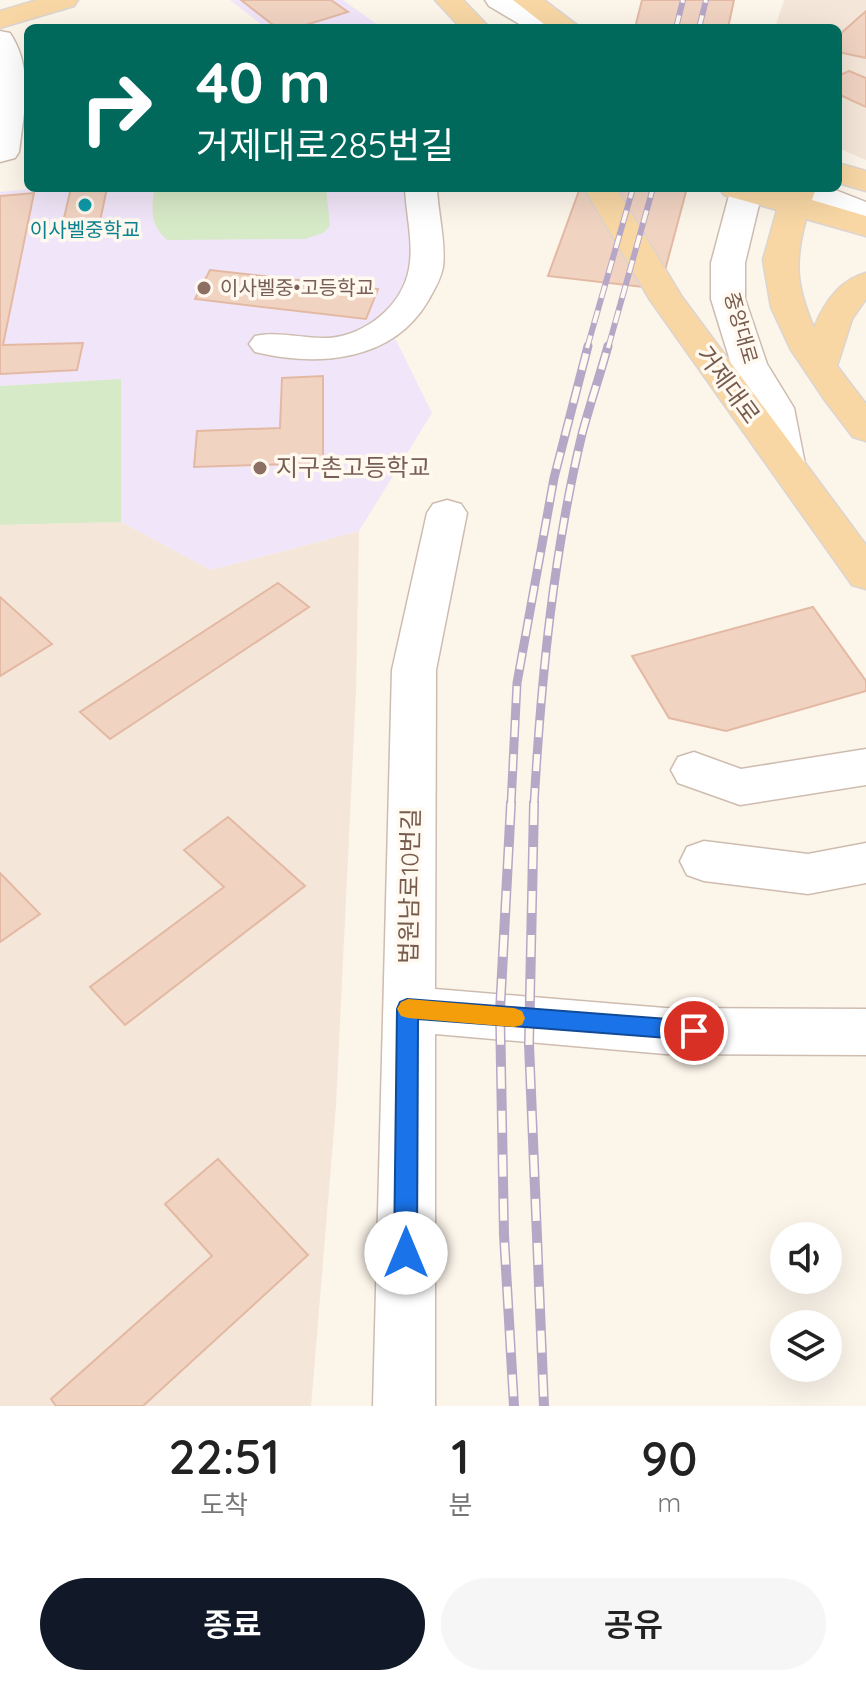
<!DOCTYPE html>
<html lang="ko">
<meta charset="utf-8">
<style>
body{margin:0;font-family:Quicksand,"Noto Sans KR",sans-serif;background:#f6f6f6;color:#222;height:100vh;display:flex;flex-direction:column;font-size:30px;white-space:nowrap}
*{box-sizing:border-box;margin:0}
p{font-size:26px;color:#767676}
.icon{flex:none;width:44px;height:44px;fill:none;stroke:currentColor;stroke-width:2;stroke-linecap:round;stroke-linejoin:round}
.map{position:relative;height:1406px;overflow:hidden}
.side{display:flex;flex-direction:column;background:#fff;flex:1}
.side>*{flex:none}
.banner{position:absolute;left:24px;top:24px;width:818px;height:168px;border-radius:12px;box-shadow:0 8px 32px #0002;background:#00695c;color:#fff;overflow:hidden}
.tools{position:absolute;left:770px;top:1222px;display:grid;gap:16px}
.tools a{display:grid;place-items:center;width:72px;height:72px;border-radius:50%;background:#fff;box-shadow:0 8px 32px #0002;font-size:40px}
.pin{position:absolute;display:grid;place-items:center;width:68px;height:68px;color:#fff;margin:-34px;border:4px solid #fff;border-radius:50%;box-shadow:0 2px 8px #0007}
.me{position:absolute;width:88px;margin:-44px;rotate:0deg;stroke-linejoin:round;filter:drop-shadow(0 0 6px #0008)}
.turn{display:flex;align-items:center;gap:28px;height:168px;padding:0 40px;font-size:36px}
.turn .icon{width:104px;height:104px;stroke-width:2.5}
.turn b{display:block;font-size:56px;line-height:68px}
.eta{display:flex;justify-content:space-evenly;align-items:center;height:136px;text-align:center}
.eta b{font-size:48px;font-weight:600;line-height:56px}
.button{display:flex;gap:16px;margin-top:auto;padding:16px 40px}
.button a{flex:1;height:92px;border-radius:48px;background:#111827;color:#fff;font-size:32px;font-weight:600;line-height:92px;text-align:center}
.button a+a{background:#f6f6f6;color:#222}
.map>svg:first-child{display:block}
</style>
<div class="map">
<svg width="866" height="1406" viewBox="0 0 866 1406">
<rect width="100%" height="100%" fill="#fcf5ea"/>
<!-- residential -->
<path fill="#f4e6d8" d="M784 0H866V160L838 148V28H775Z
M121 522 211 570 359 531 356 691 336 1105 311 1406H0V525Z"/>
<!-- education -->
<path fill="#f1e6f9" d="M230 0H343L382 28H266Z
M40 188H405L417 274 389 326 432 413 359 531 211 570 121 522V380L0 386V192Z"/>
<!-- green -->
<path fill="#d7eac8" d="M154 188H326L330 226 323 233 305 239 167 240C149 224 152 210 154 188Z
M121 379V522L0 525V386Z"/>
<!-- building -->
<path fill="#f1d3c2" stroke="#e3b9a3" stroke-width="2" d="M241 0H331L348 12 296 28H277Z
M642 0H734L728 28H635Z
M866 11V58L838 52V36Z
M849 71 866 78V107L838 94V76Z
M71 188H107L100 221 63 222Z
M580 188H687L660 289 548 276Z
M34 193 3 345 83 343 77 370 0 374V196Z
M210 270 378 289 366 319 195 299Z
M323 376V463L194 467 197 431 280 428 282 378Z
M278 583 309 607 110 739 80 712Z
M0 597 52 644 0 676Z
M813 607 866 681V691L726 731 669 718 632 656Z
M228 817 305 886 125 1025 90 987 224 887 184 850Z
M0 873 40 914 0 942Z
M218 1159 308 1255 143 1406H56L51 1399 212 1256 165 1204Z"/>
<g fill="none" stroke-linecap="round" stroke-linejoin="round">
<!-- minor casing -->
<g stroke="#cebcaf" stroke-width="3">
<path id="minor" d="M485 0H517L555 22 559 28H526L489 6Z
M0 31 10 33C34 69 24 111 19 152L15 158 0 162Z
M405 188H437C438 214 446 241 443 267 441 279 434 290 428 301 392 362 318 367 255 352L249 344 255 336C278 331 304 339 329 338 366 335 402 306 409 269 414 243 406 214 405 188Z
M731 188H763L745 263V299L767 364 794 408 805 464 799 473 786 476 773 473 767 464 758 408 731 364 711 299V263Z
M785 188H830L866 202V223L790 195Z
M447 500 461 504 467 513 436 670 435 989 665 1008 866 1009V1055L665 1054 435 1034V1406H373L392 670 427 513 433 504Z
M866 749V785L740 805 678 783 671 770 678 757 694 752 741 769Z
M704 841 808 854 866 843V883L808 894 704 881 687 875 680 861 687 847Z"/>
</g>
<!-- major casing -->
<g stroke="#dcd4d1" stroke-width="3">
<path id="major" d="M37 0H78L74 6 0 28V11Z
M435 0H463L490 28H461Z
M513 0H544L581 28H549Z
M838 163 866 171V191L838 183Z
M584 188H616L682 297 866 545V589L852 585 650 300Z
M719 188H769L783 192 784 188H816L812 200 866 216V236L806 219C794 262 796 286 814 328 824 303 839 280 866 273V299L852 319 837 366 866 404V441L853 437 824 399 791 350 771 307 763 260 777 210 724 195Z"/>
</g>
<!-- minor -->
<use href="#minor" fill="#fff" fill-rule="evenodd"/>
<!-- major -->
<use href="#major" fill="#f8d7a5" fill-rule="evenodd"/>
<!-- rail-far2 casing -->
<g stroke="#b7a7c7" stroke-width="6">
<path id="rail-far2" d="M676 28 683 0
M699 28 706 0
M587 348 633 188
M608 348 653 188"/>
</g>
<!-- rail-far1 casing -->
<g stroke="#b7a7c7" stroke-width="9">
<path id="rail-far1" d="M511 805 517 683 554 478 588 346
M534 805C541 681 553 555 582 434 590 404 600 375 608 346"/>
</g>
<!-- rail casing -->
<g stroke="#b7a7c7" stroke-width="10">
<path id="rail" d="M511 803 500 1011 504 1235 514 1406
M534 803 529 1044 544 1406"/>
</g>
<!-- rail-far2 -->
<use href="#rail-far2" stroke="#fff9f0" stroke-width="4" stroke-dasharray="13" stroke-linecap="butt"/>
<!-- rail-far1 -->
<use href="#rail-far1" stroke="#fff9f0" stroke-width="6" stroke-dasharray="17" stroke-linecap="butt"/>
<!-- rail -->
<use href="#rail" stroke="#fff9f0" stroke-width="7" stroke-dasharray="22" stroke-linecap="butt"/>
</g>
<!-- route -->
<path fill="#1a73e8" stroke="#114b97" stroke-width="2" d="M407 999 694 1021 702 1024 705 1031 702 1038 694 1040 418 1019 417 1253 414 1261 406 1265 397 1261 394 1253 397 1009 400 1002Z"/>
<!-- slow -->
<path fill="#f59e0b" d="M408 999 514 1008 522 1011 525 1018 522 1025 514 1027 408 1018 401 1016 397 1009 401 1002Z"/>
<!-- markers -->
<circle fill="#0f9aa8" stroke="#fff9f0" stroke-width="3" cx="85" cy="205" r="8"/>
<g fill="#8d6e63" stroke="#fff9f0" stroke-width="3">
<circle cx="204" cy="288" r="8"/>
<circle cx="260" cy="468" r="8"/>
</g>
<g text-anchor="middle" stroke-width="7" stroke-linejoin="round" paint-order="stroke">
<!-- far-culture labels -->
<g font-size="20" fill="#0d838f" stroke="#fff9f0">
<text x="85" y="237">이사벨중학교</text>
</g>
<!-- far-education labels -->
<g font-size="20" fill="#785e54" stroke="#fff9f0" text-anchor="start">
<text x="220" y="295">이사벨중•고등학교</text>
</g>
<!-- far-street labels -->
<g font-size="20" fill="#775b4d" stroke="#fff9f0">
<text transform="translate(741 328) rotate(74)" y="7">중앙대로</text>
</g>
<!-- street labels -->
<g font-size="24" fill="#775b4d" stroke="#fff9f0">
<text transform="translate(728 385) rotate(54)" y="8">거제대로</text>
<text transform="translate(410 886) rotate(-89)" y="8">법원남로10번길</text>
</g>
<!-- education labels -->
<g font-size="24" fill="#785e54" stroke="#fff9f0" text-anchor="start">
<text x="276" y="476">지구촌고등학교</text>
</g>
</g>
</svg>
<div class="tools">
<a><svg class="icon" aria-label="sound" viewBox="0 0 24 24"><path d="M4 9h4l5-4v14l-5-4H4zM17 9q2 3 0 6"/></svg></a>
<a><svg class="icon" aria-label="layers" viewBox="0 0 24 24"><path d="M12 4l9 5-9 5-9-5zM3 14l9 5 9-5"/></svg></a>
</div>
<div class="pin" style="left:694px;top:1031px;background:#d93025"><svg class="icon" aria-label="arrive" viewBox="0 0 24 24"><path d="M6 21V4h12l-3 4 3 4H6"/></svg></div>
<svg class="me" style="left:406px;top:1253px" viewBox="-20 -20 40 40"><circle r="19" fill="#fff"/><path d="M0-13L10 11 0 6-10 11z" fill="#1a73e8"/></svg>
<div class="banner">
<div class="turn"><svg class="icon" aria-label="right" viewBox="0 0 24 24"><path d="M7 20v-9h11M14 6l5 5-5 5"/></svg><div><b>40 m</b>거제대로285번길</div></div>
</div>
</div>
<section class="side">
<div class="eta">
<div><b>22:51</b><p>도착</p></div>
<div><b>1</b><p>분</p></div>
<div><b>90</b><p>m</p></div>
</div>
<div class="button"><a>종료</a><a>공유</a></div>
</section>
